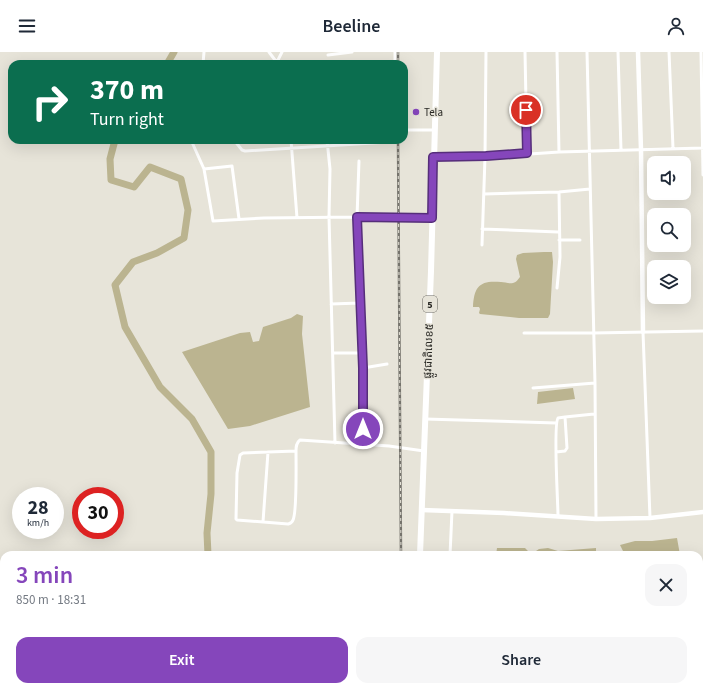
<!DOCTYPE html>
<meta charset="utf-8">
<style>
body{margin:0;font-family:"Source Sans 3","Noto Sans Khmer",sans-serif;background:#f6f6f7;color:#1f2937;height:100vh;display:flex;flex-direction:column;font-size:15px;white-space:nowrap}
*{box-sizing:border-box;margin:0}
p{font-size:13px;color:#747a83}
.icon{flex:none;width:22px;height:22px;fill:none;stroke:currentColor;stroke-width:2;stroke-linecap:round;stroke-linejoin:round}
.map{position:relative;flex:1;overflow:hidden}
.sheet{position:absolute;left:0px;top:499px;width:703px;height:140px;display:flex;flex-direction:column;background:#fff;border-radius:12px 12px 0 0;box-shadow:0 4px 16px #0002}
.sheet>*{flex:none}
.top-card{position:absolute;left:8px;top:8px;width:400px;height:84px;border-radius:12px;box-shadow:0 4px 16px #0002;background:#0b6e4f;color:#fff;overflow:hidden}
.controls{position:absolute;left:647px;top:104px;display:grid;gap:8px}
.controls a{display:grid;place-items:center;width:44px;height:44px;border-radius:8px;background:#fff;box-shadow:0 4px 16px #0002;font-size:20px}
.speed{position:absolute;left:12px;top:435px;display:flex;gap:8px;font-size:20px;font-weight:700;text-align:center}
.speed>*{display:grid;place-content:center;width:52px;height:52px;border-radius:50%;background:#fff;box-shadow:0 4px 16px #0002;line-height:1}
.speed small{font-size:10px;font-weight:400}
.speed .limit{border:6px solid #d22;background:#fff;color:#111}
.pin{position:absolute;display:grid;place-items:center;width:34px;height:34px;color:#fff;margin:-17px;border:2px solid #fff;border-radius:50%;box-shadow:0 1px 4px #0007}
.me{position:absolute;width:44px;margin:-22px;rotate:0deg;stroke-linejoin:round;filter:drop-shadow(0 0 3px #0008)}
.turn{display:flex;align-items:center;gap:14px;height:84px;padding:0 16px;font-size:18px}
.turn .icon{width:52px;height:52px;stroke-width:2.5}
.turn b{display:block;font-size:28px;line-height:34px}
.round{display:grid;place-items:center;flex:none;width:42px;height:42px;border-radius:12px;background:#f6f6f7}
.overview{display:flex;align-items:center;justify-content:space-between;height:68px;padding:0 16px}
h1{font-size:24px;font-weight:600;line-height:30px;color:#8546bb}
.primary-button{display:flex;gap:8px;margin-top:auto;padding:8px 16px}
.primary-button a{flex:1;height:46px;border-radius:12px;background:#8546bb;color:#fff;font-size:16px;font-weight:600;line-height:46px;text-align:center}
.primary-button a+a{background:#f6f6f7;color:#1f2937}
header{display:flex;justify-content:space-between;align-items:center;height:52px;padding:0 16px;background:#fff;font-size:18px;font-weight:600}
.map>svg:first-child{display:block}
</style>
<header><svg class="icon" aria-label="menu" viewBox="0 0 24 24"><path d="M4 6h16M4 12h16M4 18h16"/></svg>Beeline<svg class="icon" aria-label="person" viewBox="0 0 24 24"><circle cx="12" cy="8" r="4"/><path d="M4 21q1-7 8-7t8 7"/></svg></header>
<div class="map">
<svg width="703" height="639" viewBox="0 0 703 639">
<defs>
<pattern id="park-tufts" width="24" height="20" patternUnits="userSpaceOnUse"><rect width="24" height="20" fill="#d3ceb4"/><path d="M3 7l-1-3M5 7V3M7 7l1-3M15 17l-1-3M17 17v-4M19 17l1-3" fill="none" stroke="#b5b19b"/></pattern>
</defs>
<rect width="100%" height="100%" fill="#e7e4d9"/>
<!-- park -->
<path fill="url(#park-tufts)" d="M402 635H417L418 639H402Z"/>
<!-- water -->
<path fill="#bbb490" d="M544 200H552L553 210 550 262 548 266H519L480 262 479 261 480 257 479 255H473C474 234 480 228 501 230 505 230 509 232 513 231 517 230 518 227 520 225L516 207 517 203 523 201Z
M297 262 303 264 302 282 310 355 250 374 228 377 182 300 240 281 250 280 253 290 259 289 263 275 291 266Z
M573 336 575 347 537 352 538 340Z
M677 486 680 503H620L624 501 620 493 635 489H652Z
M497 496H525L528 499H536L539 497 548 496 558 499 596 496V501L611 500 615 503H496Z"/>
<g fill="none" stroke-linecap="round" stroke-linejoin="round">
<!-- river -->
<path stroke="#bbb490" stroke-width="7" d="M167 12 174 0
M115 88 110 107 111 128 134 135 150 115 181 127 188 158 184 186 157 201 133 210 115 233 125 275 160 335 192 367 211 400V442L207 481 208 503
M84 639 87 635"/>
<!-- street -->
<path stroke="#fff" stroke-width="3" d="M269 0 278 12
M395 0V12
M525 0 527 101
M557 0 559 100
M587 0 595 331 596 467
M618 0 621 98
M669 0 673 96
M701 0 703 123
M328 3 352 0
M277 10 282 0
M203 12 204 0
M404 78H434
M191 88 204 117 213 169 264 166 357 165 432 166
M234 88 242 98 245 99 389 90 393 88
M291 88 297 166
M327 88 330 117 329 165 335 391
M433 105H485L559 100 703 96
M359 109 357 165 363 316V393
M204 117 232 114 239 167
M484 142 559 140 590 137
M482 177 558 180
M559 188H580
M482 193 485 105 486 0
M557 236 560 205 559 140
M331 252 360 251
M643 280 650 466
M524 281H593L703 279
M333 301H362
M363 316 387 312
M533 336 595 331
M565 365 594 362
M425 367 556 371
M296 399 243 401 240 403 237 421 236 467 237 468 288 472C291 471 292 471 293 468 297 460 296 411 296 399 296 395 296 391 300 388L389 394 424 399
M556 400 565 399 567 396 565 365 558 366C553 373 558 450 558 464
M263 470 268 400
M450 503 452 459
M0 556 4 555
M158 639 164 635"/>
<!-- secondary -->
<path stroke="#fff" stroke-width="4.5" d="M638 0 641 98 643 280
M422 458 504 461 596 467 650 466 703 460"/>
<!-- highway -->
<path stroke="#fff" stroke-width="6" d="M420 503 431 219 437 0
M421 635V639"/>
<!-- rail casing -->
<g stroke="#75736c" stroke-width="2.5">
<path id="rail" d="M398 0V12
M398 88 401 503
M402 635V639"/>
</g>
<!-- rail -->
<use href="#rail" stroke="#e7e4d9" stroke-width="1" stroke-dasharray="3" stroke-linecap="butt"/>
</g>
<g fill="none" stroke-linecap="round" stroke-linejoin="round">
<!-- route casing -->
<g stroke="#562e7a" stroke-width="10">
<path id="route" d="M363 377V316L357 165 432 166 433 105 486 104 527 101 526 58"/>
</g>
<!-- route -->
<use href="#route" stroke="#8546bb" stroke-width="7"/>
</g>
<!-- markers -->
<circle fill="#8546bb" stroke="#e7e4d9" stroke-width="1.5" cx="416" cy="60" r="4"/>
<g text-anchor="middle" stroke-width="3" stroke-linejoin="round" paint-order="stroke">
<!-- shield labels -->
<rect fill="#e7e4d9" stroke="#62605a" stroke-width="1" x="423" y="244" width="14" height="16" rx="3"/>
<g font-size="10" font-weight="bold" fill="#292824">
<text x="430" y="256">5</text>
</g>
<!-- poi labels -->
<g font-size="11" fill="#292824" stroke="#e7e4d9" text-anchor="start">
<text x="424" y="64">Tela</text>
</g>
<!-- street labels -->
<g font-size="11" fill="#292824" stroke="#e7e4d9">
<text transform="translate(428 299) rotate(-88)" y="4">ផ្លូវជាតិលេខ៥</text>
</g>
</g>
</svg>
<div class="controls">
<a><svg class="icon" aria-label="sound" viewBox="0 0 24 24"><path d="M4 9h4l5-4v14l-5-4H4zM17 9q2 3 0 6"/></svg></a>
<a><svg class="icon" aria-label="search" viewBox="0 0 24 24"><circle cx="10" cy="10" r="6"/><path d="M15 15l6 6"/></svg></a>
<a><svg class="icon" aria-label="layers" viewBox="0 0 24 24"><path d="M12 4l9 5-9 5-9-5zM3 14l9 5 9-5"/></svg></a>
</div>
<div class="speed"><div>28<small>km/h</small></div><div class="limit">30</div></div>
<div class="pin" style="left:526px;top:58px;background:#d93025"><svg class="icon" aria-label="arrive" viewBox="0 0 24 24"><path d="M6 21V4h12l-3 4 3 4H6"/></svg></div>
<svg class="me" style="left:363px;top:377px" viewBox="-20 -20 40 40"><circle r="17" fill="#8546bb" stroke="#fff" stroke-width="3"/><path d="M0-11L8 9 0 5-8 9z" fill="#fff"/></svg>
<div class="top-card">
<div class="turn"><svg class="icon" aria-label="right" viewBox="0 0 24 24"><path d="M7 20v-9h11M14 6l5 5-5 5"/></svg><div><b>370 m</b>Turn right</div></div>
</div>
<section class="sheet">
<div class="overview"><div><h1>3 min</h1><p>850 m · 18:31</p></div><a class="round"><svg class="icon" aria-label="close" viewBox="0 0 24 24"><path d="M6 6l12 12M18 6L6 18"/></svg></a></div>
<div class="primary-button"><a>Exit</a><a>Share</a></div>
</section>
</div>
